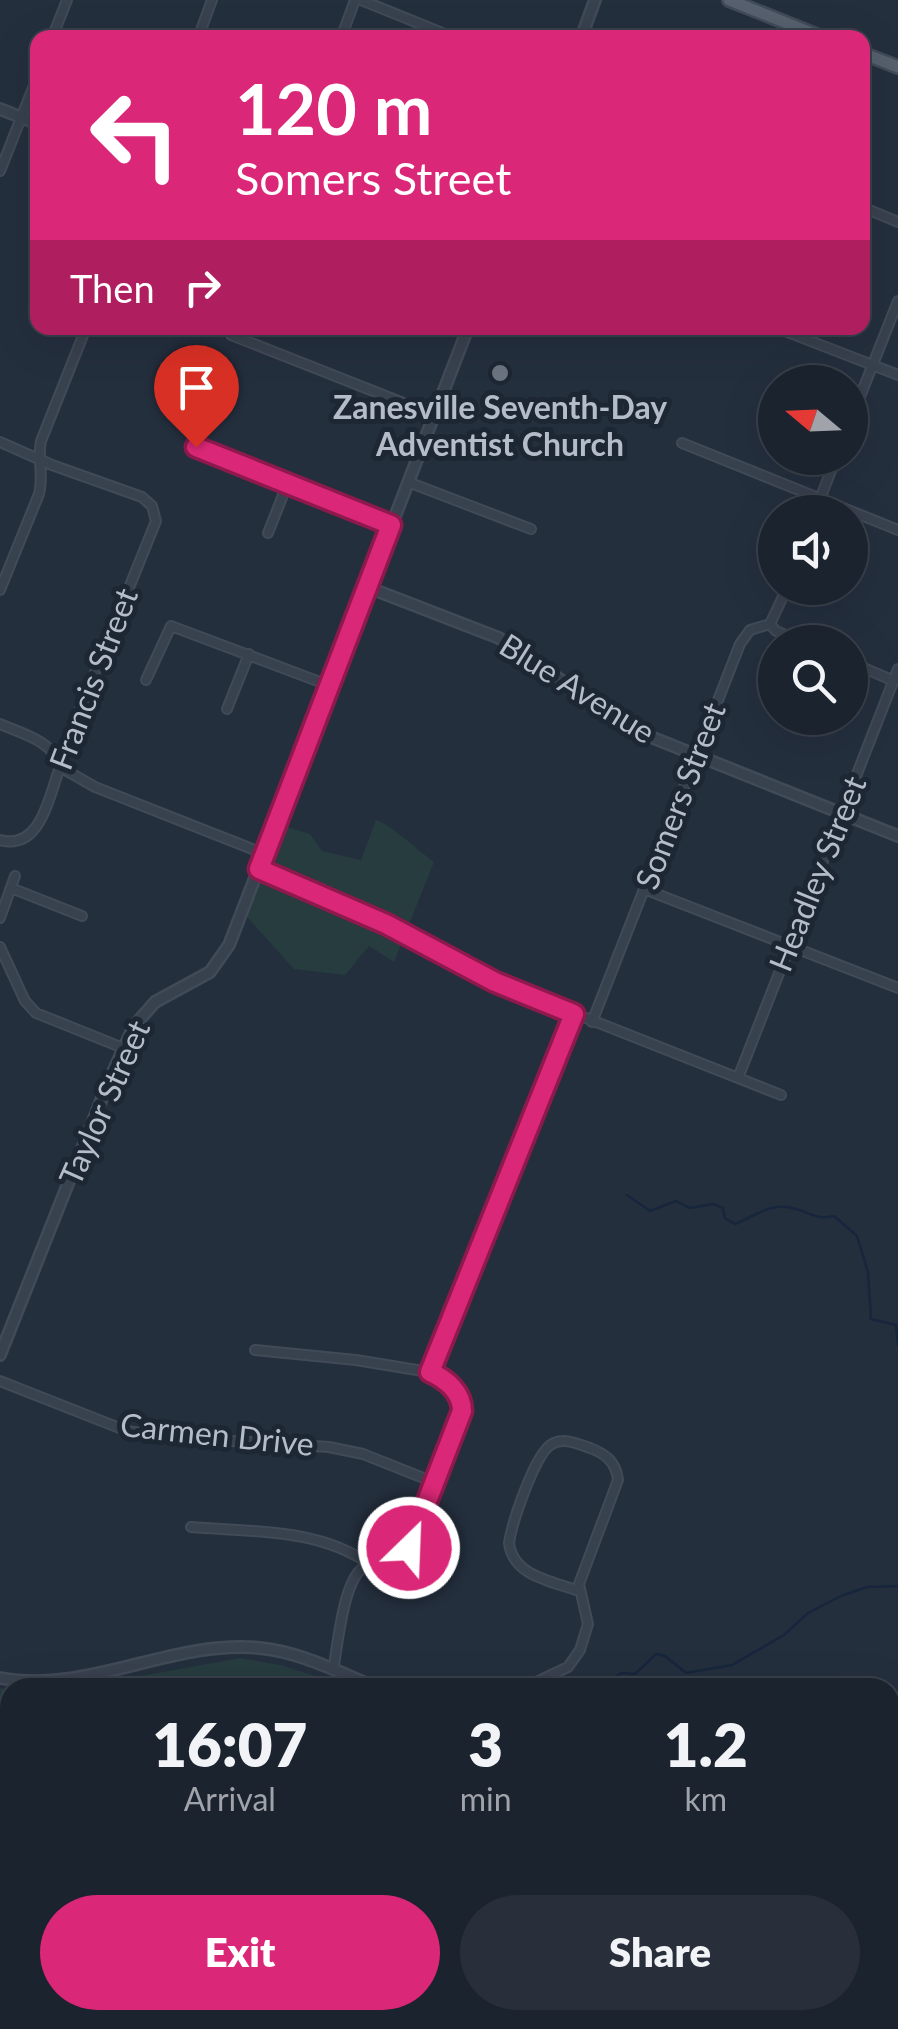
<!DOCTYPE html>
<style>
body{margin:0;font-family:Lato,sans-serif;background:#282f3a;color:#f1f3f6;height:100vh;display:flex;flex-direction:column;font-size:38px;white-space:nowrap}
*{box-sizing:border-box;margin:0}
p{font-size:32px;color:#a0a4aa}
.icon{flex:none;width:55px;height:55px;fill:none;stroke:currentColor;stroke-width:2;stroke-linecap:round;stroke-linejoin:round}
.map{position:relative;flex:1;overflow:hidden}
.panel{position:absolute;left:0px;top:1678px;width:900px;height:352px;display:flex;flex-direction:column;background:#1b232e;border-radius:30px 30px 0 0;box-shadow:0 10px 40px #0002,0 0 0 2px #39404a}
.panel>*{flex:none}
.guide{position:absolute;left:30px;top:30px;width:840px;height:305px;border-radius:20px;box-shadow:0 10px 40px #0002,0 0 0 2px #39404a;background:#db2777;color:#fff;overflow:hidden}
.needle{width:65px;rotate:289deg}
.buttons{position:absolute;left:758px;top:365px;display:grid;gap:20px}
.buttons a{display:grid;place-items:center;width:110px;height:110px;border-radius:50%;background:#1b232e;box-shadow:0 10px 40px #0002,0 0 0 2px #39404a;font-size:50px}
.pin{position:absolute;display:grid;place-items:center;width:85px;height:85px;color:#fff;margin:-102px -42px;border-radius:50% 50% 50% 0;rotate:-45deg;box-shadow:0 0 10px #0007}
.pin .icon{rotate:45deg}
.me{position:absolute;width:110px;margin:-55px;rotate:24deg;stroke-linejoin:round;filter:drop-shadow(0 0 8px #0008)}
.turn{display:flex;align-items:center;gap:35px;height:210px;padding:0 40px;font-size:45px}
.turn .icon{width:130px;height:130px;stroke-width:2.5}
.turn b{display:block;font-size:70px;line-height:85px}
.then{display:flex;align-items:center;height:95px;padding:0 40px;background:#0003;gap:20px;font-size:38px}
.eta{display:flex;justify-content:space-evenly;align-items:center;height:170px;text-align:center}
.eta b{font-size:60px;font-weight:800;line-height:70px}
.button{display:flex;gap:20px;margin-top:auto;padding:20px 40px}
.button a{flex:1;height:115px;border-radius:60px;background:#db2777;color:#fff;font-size:40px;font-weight:800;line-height:115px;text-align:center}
.button a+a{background:#282f3a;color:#f1f3f6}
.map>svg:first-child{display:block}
</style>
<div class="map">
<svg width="898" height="2029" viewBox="0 0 898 2029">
<rect width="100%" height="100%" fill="#242f3e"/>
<!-- green -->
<path fill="#263c3f" d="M376 820C390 824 420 852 434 862L394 962 369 946 345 975 294 969 246 916 281 825 310 834 322 851 361 860Z
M240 1658 280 1665 351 1687H80Z
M0 1688 10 1691V1791L0 1798V1764L9 1744 0 1734Z
M0 1990 10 1994V2020H529L526 2029H0Z
M620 2020H806L801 2029H642Z"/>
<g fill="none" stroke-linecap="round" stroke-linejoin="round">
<!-- stream -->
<path stroke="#17263c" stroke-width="2.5" d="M627 1195 650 1211 676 1201 690 1208 713 1204 723 1208 725 1218 735 1224C755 1216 772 1201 796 1209 813 1214 817 1220 834 1216L857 1236 868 1272 871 1319 896 1325 898 1345
M601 1688 621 1673 635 1674 656 1654 665 1656 686 1673 732 1665 784 1635 808 1613 841 1596 867 1587 898 1586
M0 1699 10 1703
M104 2020 106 2029"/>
<!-- minor casing -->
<g stroke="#414a57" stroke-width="12">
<path id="minor" d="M361 0 455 38
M52 38 67 0
M198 38 212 0
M341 38 355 0
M0 171 38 75
M862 207 898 222
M777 328 898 375
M231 335 434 415
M850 422 898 301
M0 442 52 465 142 497 152 506 156 521 59 761 60 767C49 796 41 851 0 840
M682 443 898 530
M190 445 391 525
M408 482 531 529
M815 512 836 458
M268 533 287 485
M0 590 39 494C44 474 37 460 41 441L86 328
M770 624 776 631 804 642
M850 662 894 681
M146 680 171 626 328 685
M227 709 249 654
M0 724C23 734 46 739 59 761
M60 767 95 787 265 854
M259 869 386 924 495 982 781 1095
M11 888 82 916
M644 889 898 988
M0 918 15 876
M0 947 25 1001 36 1013 123 1048
M592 1022 740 644 750 630 770 624 787 588
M738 1078 898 669
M255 1350 356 1360 429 1372
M0 1381 127 1431 168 1437 329 1447 363 1454 436 1483
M191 1527C250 1532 319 1528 369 1564
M333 1670C338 1646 343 1576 366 1566 382 1558 396 1562 409 1548L460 1423C465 1397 453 1382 429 1372L575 1015
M524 1688 568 1667 580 1650 588 1624 579 1584 618 1480C616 1462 606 1454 590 1448 578 1444 564 1437 552 1444 535 1453 512 1523 509 1543 513 1576 551 1581 579 1591
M588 2020 609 2029"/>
</g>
<!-- tertiary casing -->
<g stroke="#414a57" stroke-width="14">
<path id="tertiary" d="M581 38 595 0
M0 109 38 124
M367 587 499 638 636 731 898 836
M0 1355 108 1083 134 1026 155 1002 210 972 229 945 468 328
M0 1678C88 1695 172 1639 260 1648 301 1652 340 1673 378 1688
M890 1882 898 1885"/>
</g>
<!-- primary casing -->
<g stroke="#414a57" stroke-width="16">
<path id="primary" d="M729 0 824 38
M862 53 898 67"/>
</g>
<!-- minor -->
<use href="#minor" stroke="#38414e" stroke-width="8"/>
<!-- tertiary -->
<use href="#tertiary" stroke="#38414e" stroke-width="9"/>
<!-- primary -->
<use href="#primary" stroke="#56606e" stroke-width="11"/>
</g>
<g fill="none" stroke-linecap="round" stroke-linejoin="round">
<!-- route casing -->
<g stroke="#8e194d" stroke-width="25">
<path id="route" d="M196 447 391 525 259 869 386 924 495 982 574 1014 430 1372C446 1379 462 1392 462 1411L409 1548"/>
</g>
<!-- route -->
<use href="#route" stroke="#db2777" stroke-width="18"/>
</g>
<!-- markers -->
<circle fill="#6b7280" stroke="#1d2633" stroke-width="4" cx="500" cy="373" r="10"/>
<g text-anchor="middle" stroke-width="10" stroke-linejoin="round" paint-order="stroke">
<!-- poi labels -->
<g font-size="32" font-weight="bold" fill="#b4bcc9" stroke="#1d2633">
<text x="500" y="419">Zanesville Seventh-Day<tspan x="500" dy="37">Adventist Church</tspan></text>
</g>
<!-- street labels -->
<g font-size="32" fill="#b4bcc9" stroke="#1d2633">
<text transform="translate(94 679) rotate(-69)" y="11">Francis Street</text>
<text transform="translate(577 689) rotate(32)" y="11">Blue Avenue</text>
<text transform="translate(681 796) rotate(-69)" y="11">Somers Street</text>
<text transform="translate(818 874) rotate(-68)" y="11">Headley Street</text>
<text transform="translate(105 1103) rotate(-66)" y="11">Taylor Street</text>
<text transform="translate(217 1435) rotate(6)" y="11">Carmen Drive</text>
</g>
</g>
</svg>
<div class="buttons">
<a><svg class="needle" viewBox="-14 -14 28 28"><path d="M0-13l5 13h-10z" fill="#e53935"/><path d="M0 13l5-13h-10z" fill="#a0a4aa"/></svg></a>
<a><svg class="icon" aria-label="sound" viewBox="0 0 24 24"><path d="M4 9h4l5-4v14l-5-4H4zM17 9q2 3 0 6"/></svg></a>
<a><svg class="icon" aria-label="search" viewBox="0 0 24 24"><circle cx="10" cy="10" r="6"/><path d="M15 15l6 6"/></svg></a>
</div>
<div class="pin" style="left:196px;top:447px;background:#d93025"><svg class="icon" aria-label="arrive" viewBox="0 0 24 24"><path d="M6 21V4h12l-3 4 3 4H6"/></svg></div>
<svg class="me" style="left:409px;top:1548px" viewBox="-20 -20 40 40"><circle r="17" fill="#db2777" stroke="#fff" stroke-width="3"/><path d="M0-11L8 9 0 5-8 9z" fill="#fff"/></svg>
<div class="guide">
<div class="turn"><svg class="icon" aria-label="left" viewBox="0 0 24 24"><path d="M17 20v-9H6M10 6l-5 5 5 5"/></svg><div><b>120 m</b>Somers Street</div></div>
<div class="then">Then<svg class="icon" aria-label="right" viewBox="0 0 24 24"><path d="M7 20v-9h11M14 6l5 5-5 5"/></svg></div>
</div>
<section class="panel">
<div class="eta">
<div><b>16:07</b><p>Arrival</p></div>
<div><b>3</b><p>min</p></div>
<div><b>1.2</b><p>km</p></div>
</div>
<div class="button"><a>Exit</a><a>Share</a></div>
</section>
</div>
